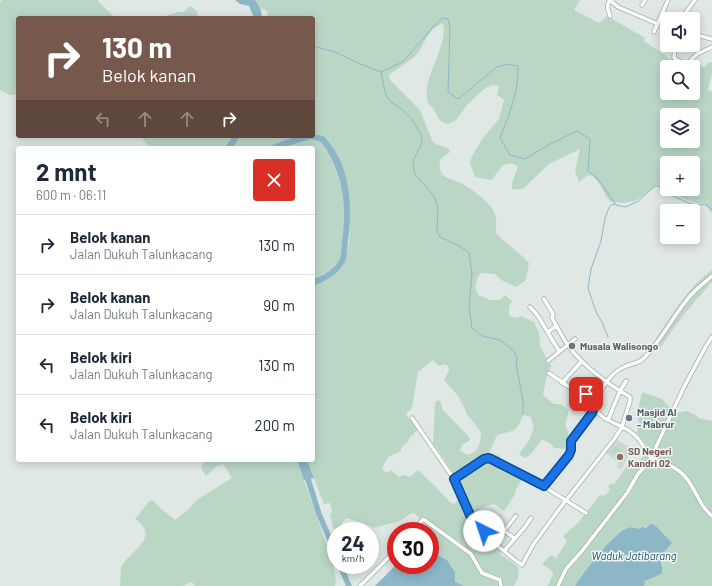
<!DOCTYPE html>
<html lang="id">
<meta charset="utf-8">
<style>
body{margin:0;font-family:Barlow,sans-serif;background:#f2f2f3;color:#1f2937;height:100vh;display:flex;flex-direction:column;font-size:15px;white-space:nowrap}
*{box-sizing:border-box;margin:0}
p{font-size:13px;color:#747a83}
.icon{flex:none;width:22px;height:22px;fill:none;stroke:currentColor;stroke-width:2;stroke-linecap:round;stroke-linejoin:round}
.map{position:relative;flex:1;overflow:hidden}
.drawer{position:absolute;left:16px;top:146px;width:299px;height:316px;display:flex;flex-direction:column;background:#fff;border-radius:4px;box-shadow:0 2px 10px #0003}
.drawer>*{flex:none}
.hud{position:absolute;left:16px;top:16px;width:299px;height:122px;border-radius:4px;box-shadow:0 2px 10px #0003;background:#76594c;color:#fff;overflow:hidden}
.controls{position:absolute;left:660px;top:12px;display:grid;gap:8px}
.controls a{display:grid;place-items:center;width:40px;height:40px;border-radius:4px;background:#fff;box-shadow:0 2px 10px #0003;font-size:20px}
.speed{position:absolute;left:327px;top:522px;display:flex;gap:8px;font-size:20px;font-weight:700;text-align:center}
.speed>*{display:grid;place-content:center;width:52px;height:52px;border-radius:50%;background:#fff;box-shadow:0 2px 10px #0003;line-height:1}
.speed small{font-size:10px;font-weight:400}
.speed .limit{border:6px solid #d22;background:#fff;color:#111}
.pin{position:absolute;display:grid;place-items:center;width:34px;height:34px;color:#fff;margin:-17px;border-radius:8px;box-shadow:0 2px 6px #0006}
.me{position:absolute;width:44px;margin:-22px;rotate:319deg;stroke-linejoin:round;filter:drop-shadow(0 0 3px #0008)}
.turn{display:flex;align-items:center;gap:14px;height:84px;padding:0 20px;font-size:18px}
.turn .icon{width:52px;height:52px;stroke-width:2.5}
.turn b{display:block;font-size:28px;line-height:34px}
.lanes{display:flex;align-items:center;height:38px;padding:0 20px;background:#0003;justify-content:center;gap:20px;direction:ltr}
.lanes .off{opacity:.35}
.round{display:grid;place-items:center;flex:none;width:42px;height:42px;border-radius:4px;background:#f2f2f3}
.headline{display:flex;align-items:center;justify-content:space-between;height:68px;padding:0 20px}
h1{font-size:24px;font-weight:700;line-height:30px}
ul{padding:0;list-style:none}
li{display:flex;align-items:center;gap:12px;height:60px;padding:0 20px;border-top:1px solid #e0e1e3}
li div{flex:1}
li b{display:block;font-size:15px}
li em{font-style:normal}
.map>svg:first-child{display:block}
</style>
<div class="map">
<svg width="712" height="586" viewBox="0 0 712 586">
<rect width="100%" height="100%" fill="#dfe8e5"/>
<!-- built -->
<path fill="#cdd8d4" d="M615 439 632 448 622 469 617 468 618 462 605 452Z"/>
<!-- green -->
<path fill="#bad7c6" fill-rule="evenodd" d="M2 0H97L115 18H18V95L16 94 10 95 0 90V2Z
M255 0H580L574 10 599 23 607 16 645 38 644 41 682 67H667V93H693V67H689L693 63H699L704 68 708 63 712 62V73L708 90 712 92V214L705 204C687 202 672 194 657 185L642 197 634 201 624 203 611 202 607 198 600 185 592 175 587 176 579 182 575 171 580 149 549 164 524 188 518 190 512 189C511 178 518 174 517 166 505 158 498 171 492 180L475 177 470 163 472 156 483 138 499 119 504 100 497 95 499 86 492 85 484 89 467 105 456 120 448 124C439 123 438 116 434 110 433 107 429 105 428 103 420 80 448 48 443 24 429 26 425 44 417 54 409 62 398 68 389 75L390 80 420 110 432 140 436 144 449 149 450 152 444 156 440 160C438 178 447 177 460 183 471 188 492 203 495 214 497 220 496 228 496 233 507 245 518 251 529 263L526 280 516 287 501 280 495 274 482 273 478 276 475 287 478 295 490 300H500L505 295 512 301 509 307V316L516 318 521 316 534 322 539 333 540 346 551 366 547 376 543 395 554 404H561L568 410V414L565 425C571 435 568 438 566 449L554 448 551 444 542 439 531 454 525 458 519 454 530 439 534 426 532 423 531 417 523 415C516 433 514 430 497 435L489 453 500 456 502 467 516 474 522 479 516 489 515 494 504 511 494 504C483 506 473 513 466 522L485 539 495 528 503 535 498 541 504 547 500 554 518 567C520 575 518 579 514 586H464L455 583V572L447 560 430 551V531H425L427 526 414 513 410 514 400 521 374 528 363 523 346 518 341 524 344 531H336V536L330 516 332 511 330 503 324 504 307 460H313V286C324 282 337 275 343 265 353 250 351 191 344 174 339 161 331 149 324 136L313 134V18H262L267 16 268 13 265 10 259 8ZM667 115H693V141H667ZM667 163H693V189H667ZM433 360 439 366 444 364 448 366 449 370 444 380 458 396 465 409 466 413 481 432C480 444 480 451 467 455L460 451 462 445 470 440 469 437 443 410 440 401 437 400 435 403 433 444C447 461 456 475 463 496L454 504 451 503 436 487 418 470 410 477 403 475 399 477 391 470 386 473 382 468 388 457 401 451V448L408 442 409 438 418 430 406 414 412 408 418 372Z
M190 6 196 10 198 15 195 18H160L178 12H184Z
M141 136H233L227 144V148H149Z
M240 136H297L264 148H233Z
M311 139 321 142C343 172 347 204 342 241 341 248 342 256 338 262 332 271 322 275 313 279V148H281Z
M712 270V282L684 314 659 349 652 352 648 347 654 342C671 316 687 288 712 270Z
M642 392 662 399 675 413 687 411 694 414 699 418 712 421V586H644L645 581 658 575 663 566 661 560 662 555 672 543 657 527 653 524 640 529 628 528C605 545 590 562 575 586H546L548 585 553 575 552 571 542 564 551 555 556 558 567 541 563 536 577 524 600 495 604 496 610 490 608 487 610 484 615 483 632 459 638 462 646 453 647 445 637 433 639 422 637 415Z
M615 446 622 450 618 456 611 452Z
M205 460H297L333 562 336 580 335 586H195L192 582 183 586H120L121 567C130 551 162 537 135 519L149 501 153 500 159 507 175 520 188 510 198 499 232 478 223 464 217 466 206 476 201 467Z"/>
<!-- water -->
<path fill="#8db7c7" d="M235 0H255L261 10 262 18H254L249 6 240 4Z
M313 134 324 136C328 141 332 146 335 151 351 176 352 213 348 241 347 249 348 258 343 265 337 275 324 282 313 286V279C322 276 332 271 338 262 342 256 341 248 342 241 347 205 343 171 321 142L311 139 281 148H264L297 136H313Z
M233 136H240L233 148H227V144Z
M297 460H307L314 478 304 480Z
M650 524H653L657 527 672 543C668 548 661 554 661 561 662 566 663 568 661 574L645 581 644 586H575C582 574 615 531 628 528 631 527 636 528 640 529L642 527 646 528Z
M430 551 447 560 455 572V582L464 586H375L396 565H430Z"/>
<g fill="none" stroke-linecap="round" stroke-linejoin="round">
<!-- stream -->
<path stroke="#8db7c7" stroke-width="1" d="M313 46 335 52 358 63 381 72 403 62 434 26 443 18 448 19 450 27 448 92 458 99 497 67 508 64 518 66C519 91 509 115 500 138L510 155 525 159 548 145 577 131 590 139 588 171 599 180 616 205 626 207 638 201 655 186H658L666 193 691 204 707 205 712 210
M381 72 386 96 392 103 398 106 411 118 422 136 421 145 414 159 413 166 415 174 434 196 438 207 437 231 440 237 460 246 469 253 472 274 469 305 472 328 482 336 500 340 514 351 517 358 516 364 523 401V414
M608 337 602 322 597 314 593 303 588 288 591 269 601 241 605 218 608 210 611 205 615 204"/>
<!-- river -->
<path stroke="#8db7c7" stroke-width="5.5" d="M302 460 319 514 336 554
M340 565 349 586"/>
<!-- street casing -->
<g stroke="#a3afac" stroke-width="5">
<path id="street" d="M610 0 618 7 658 24
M642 5 645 0
M610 16C608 10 606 5 610 0
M681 19 695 0
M660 20 667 24
M654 32 668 0
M693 34 712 39
M675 45 674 58 686 65V67
M686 65 697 54 712 47
M544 299 553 314 552 318C558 328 563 339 570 348 586 369 608 384 630 397V401L622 427C637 433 643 445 651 458
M530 307 538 316 559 351
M548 332 556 326
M548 361 575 339
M549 373 569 387 597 399
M562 383 582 361
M574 408 577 405 592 413
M412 418 454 479 466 507 474 522 498 546 516 561 522 565 533 545 560 508 615 438 622 427 604 418 594 409C599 393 608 374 624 367 632 363 639 364 645 357 663 338 674 314 691 295 697 288 705 282 712 276
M608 420 620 391 626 381
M651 458C667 463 682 469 691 485 700 499 699 504 712 516
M454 479 484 459H491L516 473 543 486 586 513
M543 486 570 454 572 439 584 425 594 409
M492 522 514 538
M413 531 423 519 426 521 471 554 482 573 500 580 501 586
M504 531 516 516
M504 551 525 527 531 518
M360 586 396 550
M558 586 566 569 582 551 627 493 638 474 649 462 684 387 706 346 712 337"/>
</g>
<!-- street -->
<use href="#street" stroke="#fff" stroke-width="3.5"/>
</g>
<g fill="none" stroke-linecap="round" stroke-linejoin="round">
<!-- route casing -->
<g stroke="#114b97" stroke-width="10">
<path id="route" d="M484 531 470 515 454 479 484 459 489 458 544 486 569 455 571 450V441L592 413 597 399 586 394"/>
</g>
<!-- route -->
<use href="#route" stroke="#1a73e8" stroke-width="7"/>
</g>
<!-- markers -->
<g fill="#6b7280" stroke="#eff5f3" stroke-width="1.5">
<circle cx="572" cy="346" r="4"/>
<circle cx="629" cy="418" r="4"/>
</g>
<circle fill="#8d6e63" stroke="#eff5f3" stroke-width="1.5" cx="620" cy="457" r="4"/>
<g text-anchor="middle" stroke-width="3" stroke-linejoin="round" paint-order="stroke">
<!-- worship labels -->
<g font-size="10" font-weight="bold" fill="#5b616d" stroke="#eff5f3" text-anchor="start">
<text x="580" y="350">Musala Walisongo</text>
<text x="637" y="416">Masjid Al<tspan x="637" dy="12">- Mabrur</tspan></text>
</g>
<!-- education labels -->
<g font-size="10" font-weight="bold" fill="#785e54" stroke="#eff5f3" text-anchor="start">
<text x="628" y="455">SD Negeri<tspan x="628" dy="12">Kandri 02</tspan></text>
</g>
<!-- water labels -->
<g font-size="11" font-style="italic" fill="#24556a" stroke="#eff5f3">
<text x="634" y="560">Waduk Jatibarang</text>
</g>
</g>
</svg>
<div class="controls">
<a><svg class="icon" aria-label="sound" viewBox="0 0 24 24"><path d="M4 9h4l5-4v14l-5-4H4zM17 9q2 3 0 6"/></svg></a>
<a><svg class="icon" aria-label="search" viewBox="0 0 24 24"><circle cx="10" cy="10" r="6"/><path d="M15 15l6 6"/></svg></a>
<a><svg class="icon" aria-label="layers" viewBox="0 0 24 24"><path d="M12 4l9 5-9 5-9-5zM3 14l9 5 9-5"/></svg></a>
<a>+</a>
<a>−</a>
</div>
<div class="speed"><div>24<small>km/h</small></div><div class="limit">30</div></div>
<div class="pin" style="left:586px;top:394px;background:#d93025"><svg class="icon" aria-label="arrive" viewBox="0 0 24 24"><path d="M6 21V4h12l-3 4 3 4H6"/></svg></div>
<svg class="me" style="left:484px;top:531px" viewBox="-20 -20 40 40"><circle r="19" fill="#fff"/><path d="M0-13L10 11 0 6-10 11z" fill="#1a73e8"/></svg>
<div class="hud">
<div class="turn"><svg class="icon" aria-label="right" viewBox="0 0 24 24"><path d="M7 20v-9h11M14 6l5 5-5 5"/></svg><div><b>130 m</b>Belok kanan</div></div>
<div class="lanes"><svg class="icon off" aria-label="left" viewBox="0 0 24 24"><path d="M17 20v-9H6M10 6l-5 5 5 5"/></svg><svg class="icon off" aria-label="ahead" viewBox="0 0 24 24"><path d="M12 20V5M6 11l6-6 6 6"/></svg><svg class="icon off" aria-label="ahead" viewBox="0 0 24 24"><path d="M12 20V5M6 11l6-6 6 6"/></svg><svg class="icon" aria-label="right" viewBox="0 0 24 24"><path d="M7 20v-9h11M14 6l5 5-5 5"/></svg></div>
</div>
<section class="drawer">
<div class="headline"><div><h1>2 mnt</h1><p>600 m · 06:11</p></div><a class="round" style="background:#d93025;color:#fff"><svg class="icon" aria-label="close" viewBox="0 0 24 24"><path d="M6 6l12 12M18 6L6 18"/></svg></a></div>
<ul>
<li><svg class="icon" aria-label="right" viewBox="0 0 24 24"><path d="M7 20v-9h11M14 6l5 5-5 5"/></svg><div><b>Belok kanan</b><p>Jalan Dukuh Talunkacang</p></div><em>130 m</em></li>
<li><svg class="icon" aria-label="right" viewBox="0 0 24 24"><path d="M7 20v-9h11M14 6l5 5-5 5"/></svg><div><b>Belok kanan</b><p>Jalan Dukuh Talunkacang</p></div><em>90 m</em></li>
<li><svg class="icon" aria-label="left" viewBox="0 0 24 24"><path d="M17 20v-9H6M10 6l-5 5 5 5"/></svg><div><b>Belok kiri</b><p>Jalan Dukuh Talunkacang</p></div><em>130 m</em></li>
<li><svg class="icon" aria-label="left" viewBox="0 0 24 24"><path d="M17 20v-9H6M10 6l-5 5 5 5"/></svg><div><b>Belok kiri</b><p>Jalan Dukuh Talunkacang</p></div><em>200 m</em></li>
</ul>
</section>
</div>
